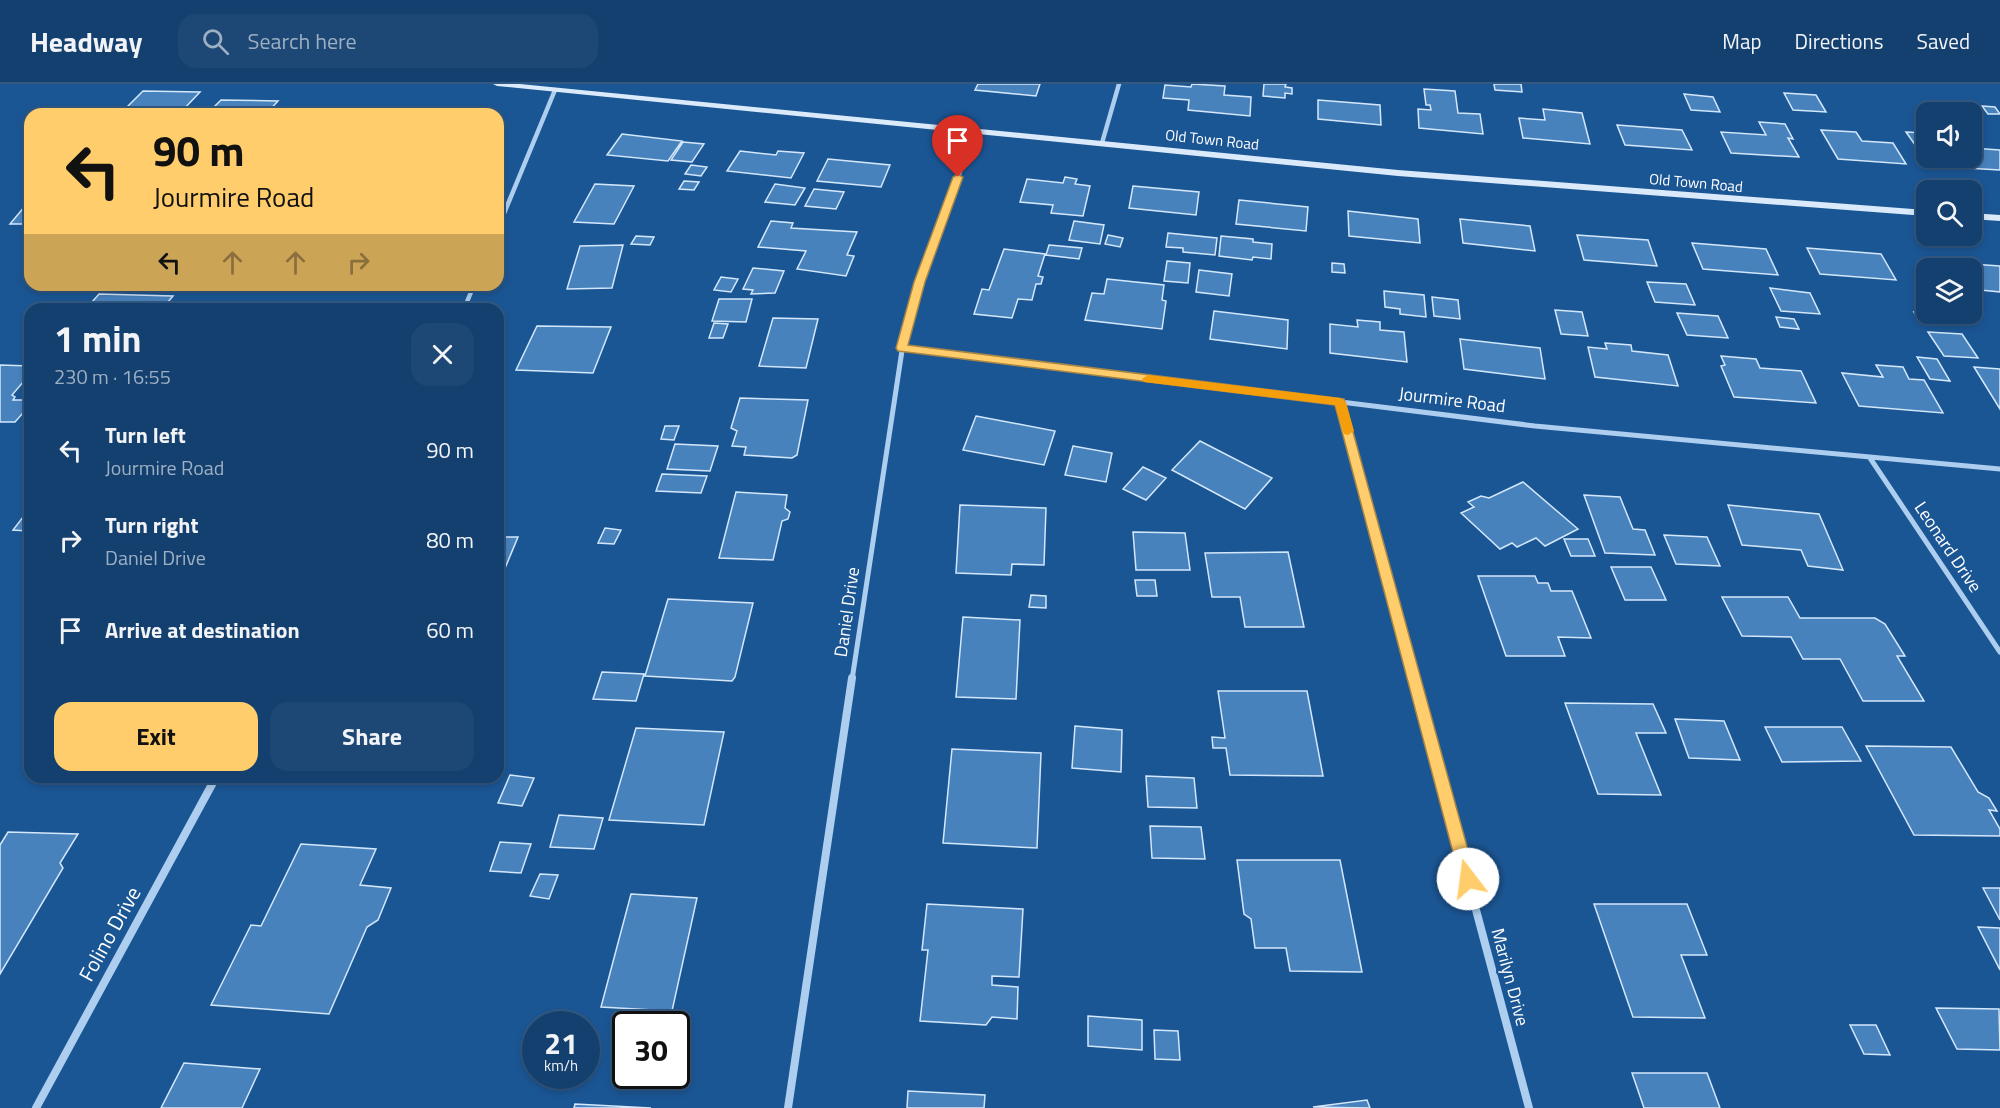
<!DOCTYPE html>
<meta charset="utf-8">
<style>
body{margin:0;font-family:"Titillium Web",sans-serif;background:#1d4774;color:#f1f3f6;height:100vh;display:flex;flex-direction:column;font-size:22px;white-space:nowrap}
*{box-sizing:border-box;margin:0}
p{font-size:20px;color:#9dafc3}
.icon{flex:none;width:33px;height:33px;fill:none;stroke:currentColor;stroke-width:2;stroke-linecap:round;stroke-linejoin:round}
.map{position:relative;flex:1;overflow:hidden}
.sheet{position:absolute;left:24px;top:219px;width:480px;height:480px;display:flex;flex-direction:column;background:#14406f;border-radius:18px;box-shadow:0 3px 9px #0003,0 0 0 2px #335982}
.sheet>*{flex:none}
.top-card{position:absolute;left:24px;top:24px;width:480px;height:183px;border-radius:18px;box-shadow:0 3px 9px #0003,0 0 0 2px #335982;background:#ffcd6b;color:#111;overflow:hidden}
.buttons{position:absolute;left:1916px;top:18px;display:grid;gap:12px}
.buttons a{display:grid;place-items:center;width:66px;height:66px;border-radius:12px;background:#14406f;box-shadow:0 3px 9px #0003,0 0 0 2px #335982;font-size:30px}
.speed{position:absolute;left:522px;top:927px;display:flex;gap:12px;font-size:30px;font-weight:700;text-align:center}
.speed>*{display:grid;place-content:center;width:78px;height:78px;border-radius:50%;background:#14406f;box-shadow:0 3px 9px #0003,0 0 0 2px #335982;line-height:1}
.speed small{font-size:15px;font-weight:400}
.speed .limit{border:3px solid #111;border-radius:9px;background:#fff;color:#111}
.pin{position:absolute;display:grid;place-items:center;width:51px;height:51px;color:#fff;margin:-62px -26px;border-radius:50% 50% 50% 0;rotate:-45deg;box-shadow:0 0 6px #0007}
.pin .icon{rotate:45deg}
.me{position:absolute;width:66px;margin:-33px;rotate:345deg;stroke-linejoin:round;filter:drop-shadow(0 0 4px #0008)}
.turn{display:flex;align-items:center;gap:21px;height:126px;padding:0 30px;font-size:27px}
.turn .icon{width:78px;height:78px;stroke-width:2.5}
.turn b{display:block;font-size:42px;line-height:51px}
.lanes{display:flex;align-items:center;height:57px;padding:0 30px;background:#0003;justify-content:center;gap:30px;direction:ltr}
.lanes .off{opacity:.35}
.round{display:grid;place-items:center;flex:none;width:63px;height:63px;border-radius:18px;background:#1d4774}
.headline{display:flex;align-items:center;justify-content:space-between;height:102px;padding:0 30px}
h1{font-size:36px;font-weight:700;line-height:45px}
.action{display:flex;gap:12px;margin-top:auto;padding:12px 30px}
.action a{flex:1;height:69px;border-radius:18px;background:#ffcd6b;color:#111;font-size:24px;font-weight:700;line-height:69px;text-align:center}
.action a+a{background:#1d4774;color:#f1f3f6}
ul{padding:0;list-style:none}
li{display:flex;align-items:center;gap:18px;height:90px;padding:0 30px}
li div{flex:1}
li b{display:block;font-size:22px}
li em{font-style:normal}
header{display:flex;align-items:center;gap:36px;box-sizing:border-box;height:84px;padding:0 30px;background:#14406f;border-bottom:2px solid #335982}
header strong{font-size:28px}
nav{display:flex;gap:33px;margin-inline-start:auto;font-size:21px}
.search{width:420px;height:54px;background:#1d4774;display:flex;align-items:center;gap:15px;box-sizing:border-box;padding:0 21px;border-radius:18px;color:#9dafc3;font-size:22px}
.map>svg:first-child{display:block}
</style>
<header>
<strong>Headway</strong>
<div class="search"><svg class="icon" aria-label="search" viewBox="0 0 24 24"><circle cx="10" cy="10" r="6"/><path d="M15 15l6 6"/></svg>Search here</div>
<nav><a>Map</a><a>Directions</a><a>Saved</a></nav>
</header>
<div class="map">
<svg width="2000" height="1024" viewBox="0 0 2000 1024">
<rect width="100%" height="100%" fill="#1b5694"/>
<!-- building -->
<path fill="#4882bd" stroke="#d3e7fb" stroke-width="1.5" d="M978 0H1040L1036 12 975 6Z
M1192 0 1225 2 1224 11 1251 13 1250 32 1188 26 1189 16 1163 14 1165 1 1191 3Z
M1264 0H1286L1285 3 1292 4V10L1285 9V14L1263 12Z
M1494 0H1521L1522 8 1495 6Z
M1424 5 1455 7 1458 29 1480 30 1483 50 1419 44 1418 25 1431 26 1430 21H1426Z
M143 7 200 8 181 28 123 27Z
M1784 9 1816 11 1826 28 1793 26Z
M1684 10 1713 13 1720 28 1691 26Z
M221 16 278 17 266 30H207Z
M1318 16 1380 21 1381 41 1318 35Z
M1982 22 1995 23 2000 30H1988Z
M293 23H350L345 30H287Z
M1543 25 1582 29 1590 60 1523 54 1519 34 1545 36Z
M1759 38 1785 40 1793 55 1788 54 1799 73 1731 69 1721 48 1766 51Z
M1617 41 1682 46 1692 66 1625 61Z
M1821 46 1856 48 1862 57 1893 59 1906 80 1838 75Z
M1906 48 1926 49V72H1923Z
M622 50 682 57 668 77 607 71Z
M683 58 704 60 692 78 671 76Z
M1971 64 2000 66V86L1948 83 1941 74H1971Z
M740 67 776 71 778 67 804 69 791 94 727 87Z
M828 75 890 81 881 103 817 97Z
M691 81 707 83 701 92 685 90Z
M1065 93 1077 95 1075 100 1090 102 1083 132 1051 129 1053 121 1020 118 1027 95 1063 99Z
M684 97 699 98 694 106 679 105Z
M595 100 634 102 614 140 574 138Z
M775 100 805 104 795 121 765 118Z
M1133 102 1199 108 1196 131 1129 124Z
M814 105 844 108 836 125 805 122Z
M30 116V140H10Z
M1239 116 1308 123 1306 147 1236 140Z
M1348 127 1418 135 1420 159 1349 152Z
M1460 135 1530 142 1535 167 1463 159Z
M771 137 793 139 791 144 857 148 847 171 854 172 846 192 797 185 806 167 758 163Z
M1074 137 1104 141 1100 160 1069 156Z
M1168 149 1217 154 1215 171 1183 168V164L1166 163Z
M1108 151 1123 154 1120 163 1105 160Z
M1577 151 1648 156 1657 182 1584 176Z
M636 152 654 153 650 161 631 160Z
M1221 152 1253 155V158L1272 160 1271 175 1253 173 1252 176 1219 172Z
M1692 159 1766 165 1778 191 1703 185Z
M623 161 612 204 567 205 580 162Z
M1049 161 1082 164 1079 175 1046 171Z
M1807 164 1881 170 1896 196 1820 190Z
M1004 165 1045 170 1038 192 1043 193 1041 200H1036L1032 216 1018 215 1012 234 974 230 982 205 989 206Z
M1167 177 1190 179 1188 199 1164 197Z
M1929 177 2000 182V208L1971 205V184H1934Z
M1332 179 1344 180 1345 189 1332 188Z
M753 184 784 187 775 209 751 210 753 206 743 205Z
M1199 186 1232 190 1229 212 1196 208Z
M721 193 738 195 731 208 714 206Z
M1107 195 1164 201 1162 216 1166 217 1162 245 1085 236 1092 209 1104 210Z
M1647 198 1686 200 1695 221 1655 218Z
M1770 204 1810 209 1820 230 1781 227Z
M1384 207 1424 211 1426 233 1400 230V225L1385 223Z
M99 210 173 212 162 225H86Z
M1432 213 1458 216 1460 235 1434 232Z
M719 215H752L746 238 712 237Z
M1555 226 1582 228 1588 252 1561 250Z
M1214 227 1288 236 1287 265 1210 255Z
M1914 228 1941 230 1948 241 1920 238Z
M1677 229 1718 232 1728 254 1687 251Z
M1776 233 1794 235 1799 245 1780 243Z
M773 234 818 235 806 284 759 282Z
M1357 236 1380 238V246L1404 248 1407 278 1330 269V240L1358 243Z
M714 239 728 240 723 254H709Z
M537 242 611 243 593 289 516 286Z
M1928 248 1962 250 1978 274 1944 272Z
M1460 255 1540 264 1545 295 1464 285Z
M1605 259 1631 261 1632 267 1668 271 1678 302 1595 293 1588 263 1607 265Z
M1721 272 1756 275 1760 284 1801 287 1816 319 1734 313 1721 282 1725 281Z
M1917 273 1937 275 1950 297 1930 295Z
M0 281 30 282V290L12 311 15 313 13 316H30V321L15 338H0Z
M1876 281 1903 283 1909 295 1924 296 1943 329 1859 322 1842 289 1883 293Z
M1974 283 2000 285V325Z
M740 314 808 316 797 371 792 374 744 371 746 363 732 362 737 347 731 344Z
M976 332 1055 347 1044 381 963 366Z
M665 342H679L674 356 661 355Z
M1200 357 1272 394 1245 425 1172 386Z
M675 360 718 362 710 387 667 385Z
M1073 362 1112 369 1106 398 1065 391Z
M1143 383 1166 394 1146 416 1123 405Z
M662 390 707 392 701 409 656 407Z
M1523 398 1578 445 1545 462 1536 454 1517 463 1512 459 1500 465 1461 429 1474 423 1468 418 1481 412 1489 414Z
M736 408 787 411 785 424 790 428 788 435 782 437 773 476 719 474Z
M1584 411 1620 413 1633 445 1645 446 1655 471 1605 469Z
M960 421 1046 424 1044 481 1012 480 1011 491 956 489Z
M1728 421 1819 430 1843 486 1808 482 1801 466 1742 461Z
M30 424 28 447 13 446Z
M605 444 621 446 614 460 598 459Z
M1133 448 1185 449 1190 486H1136Z
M1664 451 1707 453 1720 482 1676 480Z
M498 453H518L503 489H498Z
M1564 455H1588L1595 472H1571Z
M1288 468 1304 543H1245L1240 513H1212L1205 469Z
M1611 483H1651L1666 516H1625Z
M1478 492H1535L1538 499H1548L1551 507H1572L1591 554 1558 553 1565 572H1506Z
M1135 496H1155L1157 512H1137Z
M1031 511 1046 512V524L1029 523Z
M1722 513H1788L1800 534H1875L1885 540 1905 572H1897L1924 617H1863L1840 575H1803L1791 553 1742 552Z
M668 515 753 519 735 593 732 597 645 592Z
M963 533 1020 536 1016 615 956 613Z
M602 588 644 590 636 617 593 615Z
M1218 607H1307L1323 692 1230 691 1226 664H1213L1212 653 1225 654Z
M1565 619 1653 620 1666 649H1636L1661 711 1598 710Z
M1675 635 1724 637 1740 676 1689 674Z
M1075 642 1122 646 1121 688 1072 684Z
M1765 643H1842L1861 677 1782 678Z
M636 644 724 648 704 741 609 736Z
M1866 662 1951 663 1978 708 1989 714 1997 727 1989 726 2000 745V752L1914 751Z
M952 665 1041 669 1037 764 943 759Z
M510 691 534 694 522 722 498 719Z
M1146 692 1194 694 1197 724 1148 723Z
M37 693H116L113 698Z
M559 731 603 734 594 765 550 763Z
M1150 742 1201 743 1205 775 1152 774Z
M8 748 78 750 60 779 63 784 0 890V761Z
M500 758 531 760 521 789 490 787Z
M301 760 376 765 360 801 391 804 378 836 367 843 329 930 211 921 251 841 261 842Z
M1237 776H1340L1362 888 1290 887 1286 864H1255L1251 835 1244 830Z
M540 790 558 791 549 815 530 812Z
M1983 804H2000V836Z
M631 810 697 814 672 927 601 923Z
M927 820 1023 825 1019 893 992 892V901L1018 903 1017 935 992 933 986 941 920 937 928 866H922Z
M1594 820H1687L1707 871H1681L1705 934 1633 933Z
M1978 843 2000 844V886Z
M1936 924 1999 925 2000 966 1957 965Z
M1088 932 1142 936V966L1088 962Z
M1850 941H1876L1890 971 1864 970Z
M1154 946 1178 947 1180 976 1155 975Z
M184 979 260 985 242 1024H161Z
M1632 989H1707L1720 1024H1644Z
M908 1007 985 1011 984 1024H907Z
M1367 1016 1370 1024 1313 1023Z
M575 1020 651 1024H574Z"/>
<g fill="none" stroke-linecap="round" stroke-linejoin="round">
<!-- minor-far2 -->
<path stroke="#adceef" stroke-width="4.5" d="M1102 59 1119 0
M498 144 555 6
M464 225 474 201
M903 261 920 198 975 46"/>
<!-- minor-far1 -->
<path stroke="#adceef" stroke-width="5" d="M902 264 1535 342 2000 385
M1340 317 1414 596
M1870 374 2000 568
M852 596 903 260"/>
<!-- minor -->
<path stroke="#adceef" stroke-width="8" d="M1414 594 1529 1024
M36 1024 216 693
M788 1024 852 594"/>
<!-- secondary -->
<path fill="#daeafb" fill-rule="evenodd" d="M493 0H520L1398 86 1926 126V132L1398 92 497 2Z
M1971 129 2000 131V137L1971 135Z"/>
</g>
<!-- route -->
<path fill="#ffcd6b" stroke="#a68546" stroke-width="1.5" d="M958 90 963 93 925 198 908 261 1344 315 1476 795 1474 801 1468 803 1462 801 1460 795 1335 321 898 267 896 264 914 198 953 93Z"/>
<!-- slow -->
<path fill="#f59e0b" d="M1148 291 1340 314 1346 318 1354 347 1348 351 1344 350 1335 321 1144 298 1142 295Z"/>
<g text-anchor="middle" stroke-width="4.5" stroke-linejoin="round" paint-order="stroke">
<!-- far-street labels -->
<g font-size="15" fill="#fff" stroke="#1b5694">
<text transform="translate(1212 56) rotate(6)" y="5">Old Town Road</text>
<text transform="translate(1696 99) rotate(5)" y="5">Old Town Road</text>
</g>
<!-- street labels -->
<g font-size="18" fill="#fff" stroke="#1b5694">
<text transform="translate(1452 316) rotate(7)" y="6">Jourmire Road</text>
<text transform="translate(1948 463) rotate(56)" y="6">Leonard Drive</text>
<text transform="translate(847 528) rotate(-82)" y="6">Daniel Drive</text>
<text transform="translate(1510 893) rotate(75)" y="6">Marilyn Drive</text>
</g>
<!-- near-street labels -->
<g font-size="21" fill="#fff" stroke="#1b5694">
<text transform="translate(110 850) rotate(-61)" y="7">Folino Drive</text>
</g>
</g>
</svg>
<div class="buttons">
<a><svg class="icon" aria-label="sound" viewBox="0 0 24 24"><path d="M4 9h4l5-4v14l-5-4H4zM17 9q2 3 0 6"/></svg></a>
<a><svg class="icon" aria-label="search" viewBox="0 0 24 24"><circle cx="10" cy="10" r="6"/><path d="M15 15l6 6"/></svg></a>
<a><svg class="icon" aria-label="layers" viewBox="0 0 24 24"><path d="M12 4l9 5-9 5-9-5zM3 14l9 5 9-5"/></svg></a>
</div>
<div class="speed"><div>21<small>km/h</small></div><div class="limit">30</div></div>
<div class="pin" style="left:958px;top:93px;background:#d93025"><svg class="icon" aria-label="arrive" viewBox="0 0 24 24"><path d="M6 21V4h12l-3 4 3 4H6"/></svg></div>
<svg class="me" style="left:1468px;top:795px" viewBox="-20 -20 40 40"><circle r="19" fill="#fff"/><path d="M0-13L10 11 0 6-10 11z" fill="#ffcd6b"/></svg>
<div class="top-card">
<div class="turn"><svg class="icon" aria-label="left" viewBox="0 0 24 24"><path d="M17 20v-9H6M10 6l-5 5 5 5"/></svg><div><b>90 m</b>Jourmire Road</div></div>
<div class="lanes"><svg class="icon" aria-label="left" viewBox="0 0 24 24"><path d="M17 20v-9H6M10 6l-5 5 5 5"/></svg><svg class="icon off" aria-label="ahead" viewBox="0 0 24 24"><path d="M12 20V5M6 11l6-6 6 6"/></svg><svg class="icon off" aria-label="ahead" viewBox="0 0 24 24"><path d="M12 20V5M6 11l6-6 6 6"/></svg><svg class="icon off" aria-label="right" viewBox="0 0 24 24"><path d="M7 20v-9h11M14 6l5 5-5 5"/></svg></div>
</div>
<section class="sheet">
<div class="headline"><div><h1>1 min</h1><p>230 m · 16:55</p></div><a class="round"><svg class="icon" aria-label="close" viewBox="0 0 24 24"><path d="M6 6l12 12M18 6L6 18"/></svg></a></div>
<ul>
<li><svg class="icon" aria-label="left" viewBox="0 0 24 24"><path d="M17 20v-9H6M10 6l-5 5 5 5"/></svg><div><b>Turn left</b><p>Jourmire Road</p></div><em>90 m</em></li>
<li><svg class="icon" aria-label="right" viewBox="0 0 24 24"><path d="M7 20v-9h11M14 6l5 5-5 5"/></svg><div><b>Turn right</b><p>Daniel Drive</p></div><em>80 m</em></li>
<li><svg class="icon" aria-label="arrive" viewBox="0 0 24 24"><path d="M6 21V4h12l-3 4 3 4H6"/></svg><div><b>Arrive at destination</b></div><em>60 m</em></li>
</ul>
<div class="action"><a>Exit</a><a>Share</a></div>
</section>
</div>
